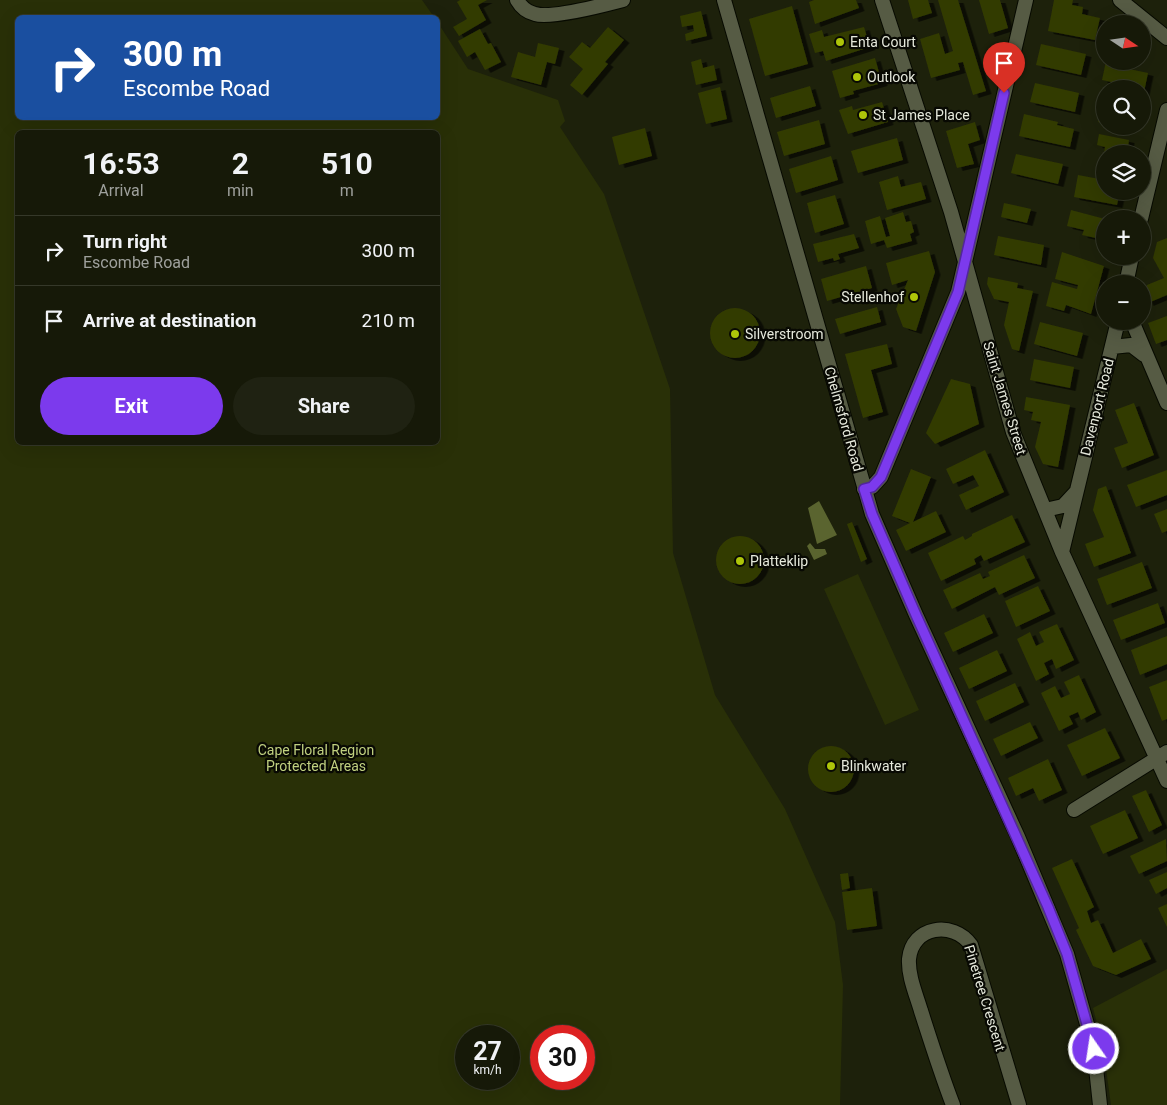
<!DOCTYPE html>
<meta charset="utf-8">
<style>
body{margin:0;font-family:Roboto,sans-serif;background:#1f2212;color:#f1f3f6;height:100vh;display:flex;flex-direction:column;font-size:19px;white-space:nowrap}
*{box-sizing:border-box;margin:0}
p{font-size:16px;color:#9ea09c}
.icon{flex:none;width:28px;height:28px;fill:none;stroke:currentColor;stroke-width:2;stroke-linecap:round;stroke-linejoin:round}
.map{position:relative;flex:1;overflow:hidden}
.details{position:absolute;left:15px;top:130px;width:425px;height:315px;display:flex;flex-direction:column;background:#161908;border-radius:8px;box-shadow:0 5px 20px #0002,0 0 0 1px #353829}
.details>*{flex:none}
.banner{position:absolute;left:15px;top:15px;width:425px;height:105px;border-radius:8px;box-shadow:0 5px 20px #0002,0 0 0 1px #353829;background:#1a4fa0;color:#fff;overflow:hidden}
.needle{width:32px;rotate:103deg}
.tools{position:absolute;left:1096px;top:15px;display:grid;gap:10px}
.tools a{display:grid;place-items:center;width:55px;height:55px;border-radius:50%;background:#161908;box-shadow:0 5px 20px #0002,0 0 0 1px #353829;font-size:25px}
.speed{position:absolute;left:455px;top:1025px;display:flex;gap:10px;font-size:25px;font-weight:700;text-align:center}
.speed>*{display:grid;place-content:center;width:65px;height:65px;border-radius:50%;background:#161908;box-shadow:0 5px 20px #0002,0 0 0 1px #353829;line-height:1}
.speed small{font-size:12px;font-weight:400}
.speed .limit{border:8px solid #d22;background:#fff;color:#111}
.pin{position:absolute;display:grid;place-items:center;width:42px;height:42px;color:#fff;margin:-51px -21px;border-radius:50% 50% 50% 0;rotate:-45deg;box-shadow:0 0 5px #0007}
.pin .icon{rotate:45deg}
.me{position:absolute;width:55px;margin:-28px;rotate:347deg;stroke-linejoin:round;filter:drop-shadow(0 0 4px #0008)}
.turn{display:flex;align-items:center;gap:18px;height:105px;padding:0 25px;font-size:22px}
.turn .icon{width:65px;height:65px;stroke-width:2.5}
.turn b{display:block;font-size:35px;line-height:42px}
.eta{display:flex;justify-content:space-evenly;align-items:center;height:85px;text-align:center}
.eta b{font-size:30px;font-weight:700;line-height:35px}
.cta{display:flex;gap:10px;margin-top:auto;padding:10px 25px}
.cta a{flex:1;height:58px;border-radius:30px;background:#7c3aed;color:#fff;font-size:20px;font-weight:700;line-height:58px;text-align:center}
.cta a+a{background:#1f2212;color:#f1f3f6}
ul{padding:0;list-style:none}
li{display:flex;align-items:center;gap:15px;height:70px;padding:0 25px;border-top:1px solid #353829}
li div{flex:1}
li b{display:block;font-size:19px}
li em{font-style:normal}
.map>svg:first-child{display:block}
</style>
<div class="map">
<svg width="1167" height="1105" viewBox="0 0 1167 1105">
<defs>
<filter id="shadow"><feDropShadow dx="5.5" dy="3" stdDeviation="0" flood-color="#0009"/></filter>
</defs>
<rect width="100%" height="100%" fill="#1d210b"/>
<!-- green -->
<path fill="#293007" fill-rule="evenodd" d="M0 0H422L434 17 18 18V118H438V23L468 69 558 100 565 121 560 127 604 194 670 389 673 553 715 695 785 809 835 922 843 985 840 1105H0ZM18 132H438V442H18ZM466 1036H509V1079H466ZM541 1036H584V1079H541Z
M858 574 919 710 885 725 824 589Z
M1167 969V1105H1111L1103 1047 1093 1008Z"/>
<!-- water -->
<path fill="#5a642f" d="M819 501 837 535 817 544 808 508Z
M810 543 815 549H825L827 554 814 560 807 546Z"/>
<!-- building -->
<path fill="#323a00" filter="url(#shadow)" d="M460 0H487L478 5 486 20 459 36 453 27 467 19 457 2Z
M814 0H856L859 8 815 24 809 2Z
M908 0H928L932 13 913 19Z
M938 0H958L986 91 973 95 963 62 958 63 960 70 931 78 920 39 939 33 945 54 953 51Z
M979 0H1000L1008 28 989 34Z
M1054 0H1073L1072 5 1083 7 1082 14 1100 18 1095 40 1048 31Z
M792 6 808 64 765 76 749 19Z
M701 11 707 36 686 41 685 34 694 31 693 25 682 27 680 16Z
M608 27 624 40 605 62 608 64 582 95 570 85 583 69 569 57 582 42 590 48Z
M864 27 870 47 826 61 823 51 815 53 809 34 822 30 824 37Z
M480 29 488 44 491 43 501 62 485 70 475 52 467 57 458 41Z
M538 43 559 48 555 64 547 62 541 85 511 77 518 52 535 57Z
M1041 44 1086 54 1081 75 1036 65Z
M875 58 882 83 853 91 854 94 840 98 832 71Z
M701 59 703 68 714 65 717 80 696 85 691 62Z
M1106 61H1126L1125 68 1148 73 1143 97 1142 89H1115L1116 83 1102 80Z
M1035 83 1079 93 1075 112 1030 102Z
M810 86 816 106 776 118 770 98Z
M720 87 727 119 706 124 698 93Z
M1103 99H1105V124L1098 122Z
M882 102 888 122 848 134 839 110 852 106 853 110Z
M1024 114 1058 122 1057 125 1074 129 1070 147 1019 136Z
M819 120 825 144 784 156 777 132Z
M975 122 980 140 968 144 974 164 957 168 946 131Z
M645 128 652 156 619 165 612 137Z
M1099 134 1129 140 1127 154H1105V166L1102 165 1105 147 1097 145Z
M897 138 903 160 858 173 851 151Z
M1016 154 1063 164 1058 184 1011 173Z
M831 156 838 180 796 193 789 169Z
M1078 175 1105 180V191H1120L1117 205 1074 197Z
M898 176 901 187 921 182 926 199 887 210 879 182Z
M835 195 844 224 815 233 807 203Z
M1004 203 1031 209 1027 223 1001 217Z
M1071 210 1105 219V240L1082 235 1084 230 1067 226Z
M903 212 906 222 911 221 914 232 910 234 912 241 887 248 884 240 871 244 865 221 880 216 886 237 890 236 885 218Z
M854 234 859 248 838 254 840 259 834 261 833 258 818 262 813 244Z
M998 236 1044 245 1041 265 994 255Z
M1167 238V295L1148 303 1145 295 1147 285 1164 278 1153 258 1157 242Z
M929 251 935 272 916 331 903 327 896 309 908 280 892 285 886 263Z
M1062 252 1104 266 1091 314 1066 305 1064 311 1046 306 1052 282 1077 289 1078 285 1055 279Z
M866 266 872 288 827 301 821 279Z
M988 277 1018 283 1017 288 1033 291 1019 351 1012 349 1004 325 1009 302 994 299 987 284Z
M877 307 881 322 840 334 835 319Z
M710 333a25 25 0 1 1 50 0a25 25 0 1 1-50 0Z
M1167 316V340L1156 344 1148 323Z
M1040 322 1083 333 1077 356 1034 344Z
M887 344 892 364 871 370 883 412 863 418 845 354Z
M1034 359 1074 367 1070 388 1030 380Z
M951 379 970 384 979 424 935 444 926 433Z
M1026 397 1070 405 1058 467 1043 464 1035 447 1041 422 1031 420 1033 412 1024 410Z
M1134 403 1154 455 1122 468 1114 448 1128 443 1115 410Z
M985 450 1004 492 966 510 959 495 979 486 973 475 953 484 946 469Z
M911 469 931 477 913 522 936 511 946 532 906 551 896 530 910 523 892 516Z
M1167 470V495L1136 507 1127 485Z
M1106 486 1131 553 1094 567 1085 544 1104 537 1093 510 1098 489Z
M1167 509V531L1162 533 1154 514Z
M1012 515 1025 542 984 561 981 555 974 559 976 564 941 581 928 553 963 536 965 540 972 536V534Z
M852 522 867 559 861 562 847 524Z
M716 560a24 24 0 1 1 48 0a24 24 0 1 1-48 0Z
M1024 555 1035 578 999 595 995 587 952 609 943 590 980 573 983 579 990 576 988 572Z
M1142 562 1152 588 1107 605 1097 579Z
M1038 586 1050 611 1016 627 1005 601Z
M1158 603 1165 623 1121 640 1113 620Z
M984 614 993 633 953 652 944 633Z
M1057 624 1074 660 1056 669 1052 659 1044 663 1049 674 1036 681 1017 639 1030 632 1036 646 1044 642 1039 632Z
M1167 636V664L1140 675 1131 650Z
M997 650 1007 671 969 689 959 668Z
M1079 675 1096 712 1081 720 1078 712 1069 716 1073 724 1059 731 1041 693 1055 686 1061 698 1070 694 1064 682Z
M1167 680V719L1162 721 1149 687Z
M1015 683 1024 702 985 721 976 701Z
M1030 722 1038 738 1001 756 993 739Z
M1105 728 1120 758 1082 776 1067 745Z
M808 769a23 23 0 1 1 46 0a23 23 0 1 1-46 0Z
M1048 759 1062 790 1039 801 1033 788 1016 796 1008 778Z
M1146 790 1162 825 1149 832 1132 796Z
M1125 810 1138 838 1103 854 1090 826Z
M1166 839 1167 861 1139 874 1130 856Z
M1072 859 1094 907 1087 911 1091 923 1098 920 1113 953 1141 939 1151 959 1116 975 1093 966 1076 930 1079 928 1074 917 1052 868Z
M1167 872V888L1156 894 1149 880Z
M848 873 850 888 842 890 840 874Z
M872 888 877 926 847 930 842 892Z
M1167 904V927L1158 908Z"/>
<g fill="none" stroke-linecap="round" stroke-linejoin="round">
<!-- street casing -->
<g stroke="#070a00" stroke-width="16">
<path id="street" d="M517 0C521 7 527 12 535 14 552 19 604 5 623 0
M724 0 872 514 916 615 1018 837 1067 954 1094 1049 1100 1105
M882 0 951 212 1013 432 1062 552 1167 781
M1120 0 1167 38
M1141 219 1167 110
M1126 284 1132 256
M1132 321 1167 403
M1112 347 1131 345 1144 355
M864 489 872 487 881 477 958 292 1026 0
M1045 510 1063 506 1076 492
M1062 552 1118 321
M1074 810 1167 752
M953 1105C941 1074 931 1042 921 1011 916 994 908 976 909 959 912 926 953 920 971 945L1019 1105"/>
</g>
<!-- street -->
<use href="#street" stroke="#565b44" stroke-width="14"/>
</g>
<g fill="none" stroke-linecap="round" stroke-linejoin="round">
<!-- route casing -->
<g stroke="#51269a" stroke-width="12">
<path id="route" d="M1004 93 958 292 881 477 872 487 864 489 872 514 916 615 1048 907 1067 954 1094 1049"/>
</g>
<!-- route -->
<use href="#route" stroke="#7c3aed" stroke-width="9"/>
</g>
<!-- markers -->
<g fill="#aec509" stroke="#080903" stroke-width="2">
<circle cx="840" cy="42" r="5"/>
<circle cx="857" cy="77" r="5"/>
<circle cx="863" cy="115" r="5"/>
<circle cx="914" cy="297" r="5"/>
<circle cx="735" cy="334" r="5"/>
<circle cx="740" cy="561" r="5"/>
<circle cx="831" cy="766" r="5"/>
</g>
<g text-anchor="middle" stroke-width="4.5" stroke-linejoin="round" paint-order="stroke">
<!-- poi labels -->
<g font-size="14" fill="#e6e9dc" stroke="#080903" text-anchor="start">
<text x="850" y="47">Enta Court</text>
<text x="867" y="82">Outlook</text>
<text x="873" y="120">St James Place</text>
<text x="904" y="302" text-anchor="end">Stellenhof</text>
<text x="745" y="339">Silverstroom</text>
<text x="750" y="566">Platteklip</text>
<text x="841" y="771">Blinkwater</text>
</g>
<!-- street labels -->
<g font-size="14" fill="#e6e9dc" stroke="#080903">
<text transform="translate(1005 398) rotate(73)" y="5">Saint James Street</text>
<text transform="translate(1097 407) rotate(-76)" y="5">Davenport Road</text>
<text transform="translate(844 419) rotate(74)" y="5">Chelmsford Road</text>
<text transform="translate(985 998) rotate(73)" y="5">Pinetree Crescent</text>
</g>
<!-- park labels -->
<g font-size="14" fill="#c0d07f" stroke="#080903">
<text x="316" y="755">Cape Floral Region<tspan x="316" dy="16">Protected Areas</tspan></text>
</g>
</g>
</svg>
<div class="tools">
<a><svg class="needle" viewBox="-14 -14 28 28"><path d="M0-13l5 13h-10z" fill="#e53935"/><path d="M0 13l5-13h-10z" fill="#9ea09c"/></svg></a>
<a><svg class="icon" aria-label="search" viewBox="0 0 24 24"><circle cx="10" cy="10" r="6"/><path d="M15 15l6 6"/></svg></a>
<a><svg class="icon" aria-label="layers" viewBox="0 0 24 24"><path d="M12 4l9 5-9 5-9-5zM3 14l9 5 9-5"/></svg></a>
<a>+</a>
<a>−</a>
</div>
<div class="speed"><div>27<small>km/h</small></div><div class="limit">30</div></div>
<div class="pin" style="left:1004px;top:93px;background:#d93025"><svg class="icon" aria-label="arrive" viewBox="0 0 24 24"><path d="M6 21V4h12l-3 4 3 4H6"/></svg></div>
<svg class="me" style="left:1094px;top:1049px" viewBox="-20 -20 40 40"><circle r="17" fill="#7c3aed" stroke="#fff" stroke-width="3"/><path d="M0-11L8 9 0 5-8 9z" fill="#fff"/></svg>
<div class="banner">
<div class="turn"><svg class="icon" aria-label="right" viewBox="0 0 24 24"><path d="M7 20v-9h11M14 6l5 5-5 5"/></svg><div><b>300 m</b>Escombe Road</div></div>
</div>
<section class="details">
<div class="eta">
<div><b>16:53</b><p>Arrival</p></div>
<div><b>2</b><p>min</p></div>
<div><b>510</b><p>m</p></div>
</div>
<ul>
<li><svg class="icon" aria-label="right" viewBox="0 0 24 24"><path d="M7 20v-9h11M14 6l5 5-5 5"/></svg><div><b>Turn right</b><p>Escombe Road</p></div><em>300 m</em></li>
<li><svg class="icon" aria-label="arrive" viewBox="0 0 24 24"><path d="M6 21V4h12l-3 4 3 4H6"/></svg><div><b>Arrive at destination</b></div><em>210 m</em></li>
</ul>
<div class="cta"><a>Exit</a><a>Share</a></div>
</section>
</div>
